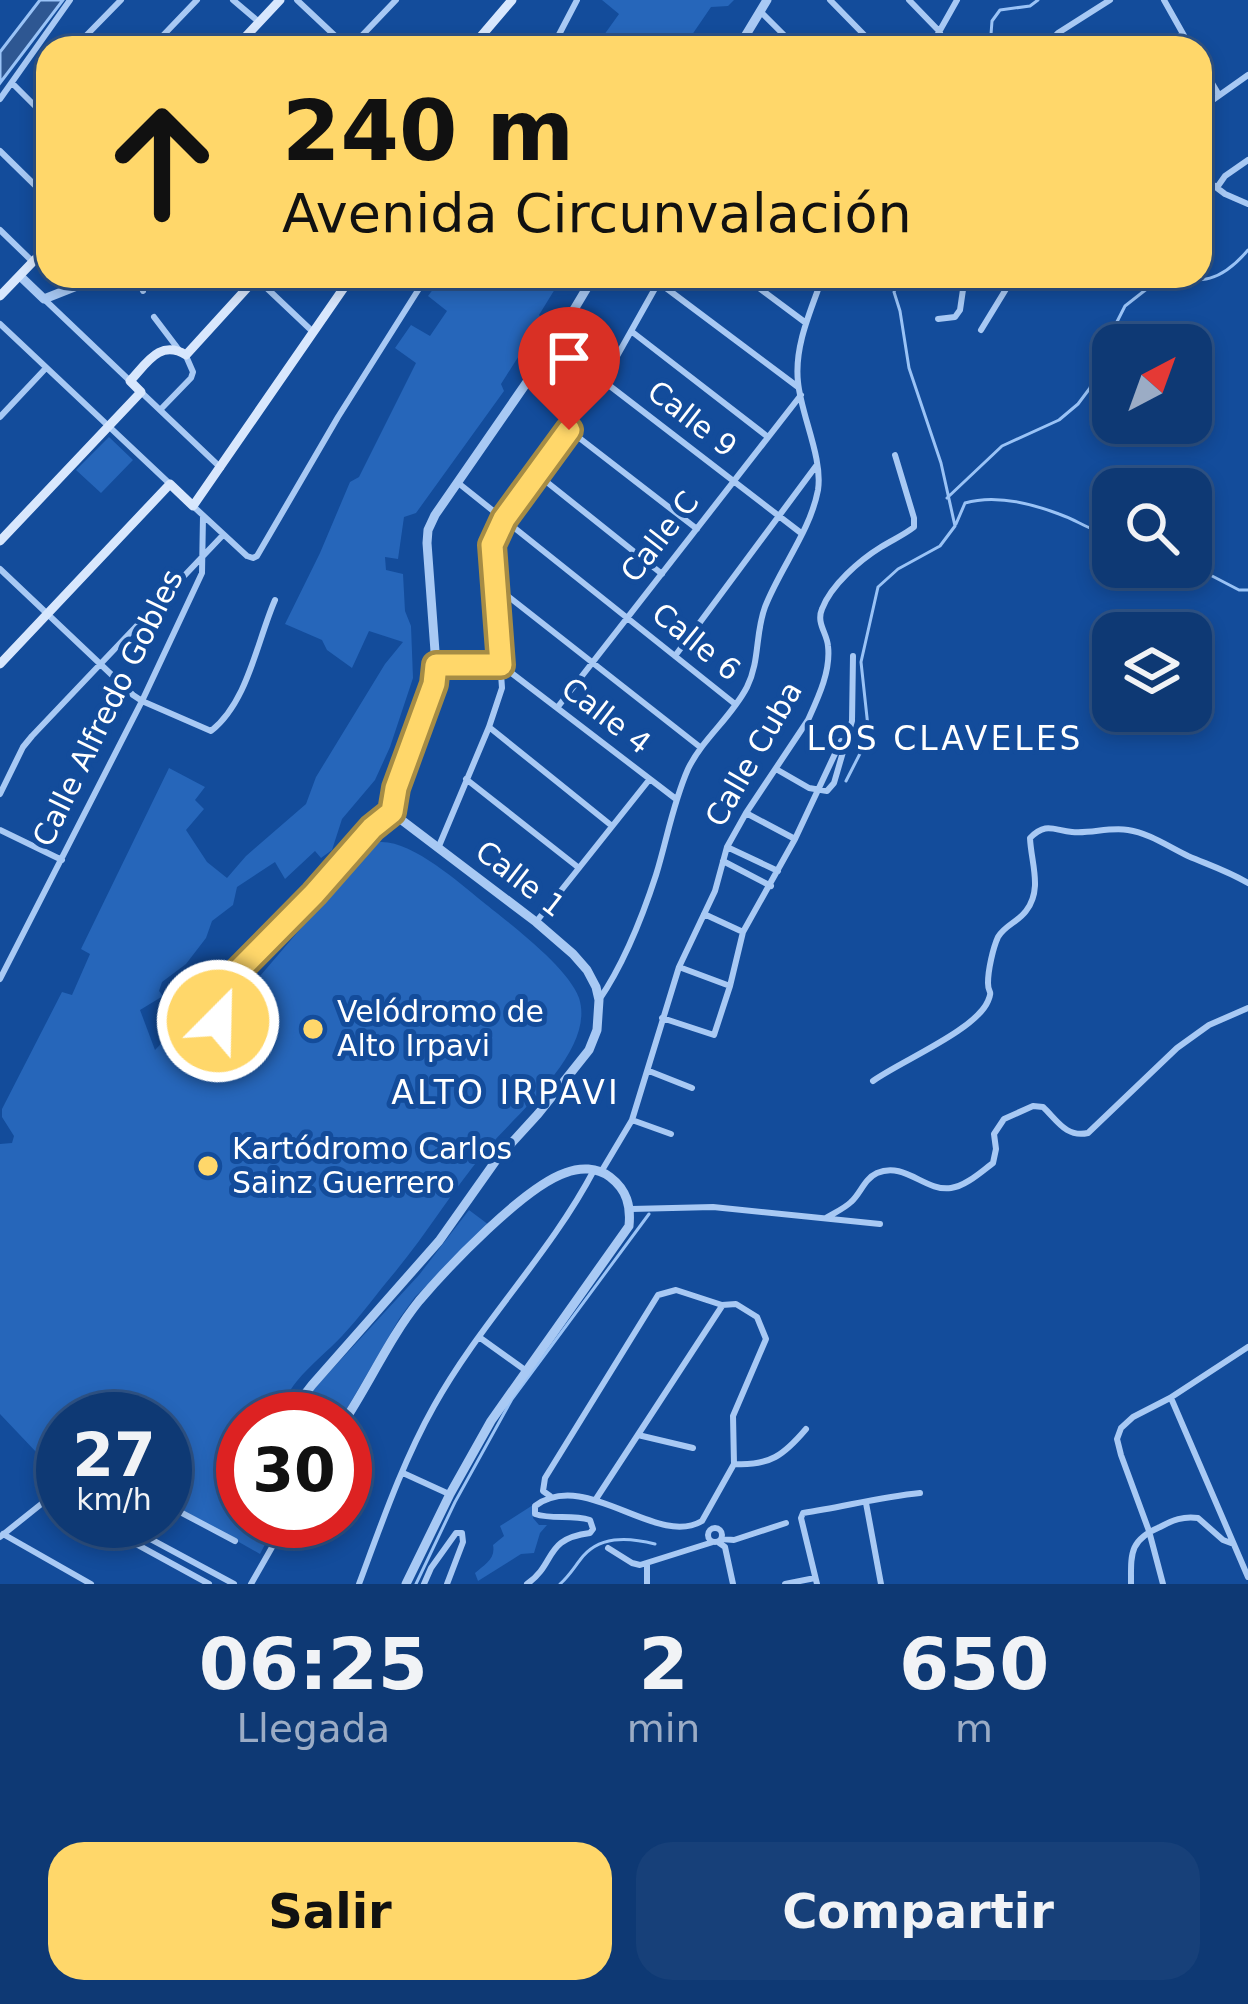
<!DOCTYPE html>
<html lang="es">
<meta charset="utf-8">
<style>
body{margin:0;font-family:"DejaVu Sans",sans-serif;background:#174079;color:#f1f3f6;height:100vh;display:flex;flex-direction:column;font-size:45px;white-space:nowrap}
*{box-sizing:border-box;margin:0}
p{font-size:39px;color:#9bacc5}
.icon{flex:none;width:66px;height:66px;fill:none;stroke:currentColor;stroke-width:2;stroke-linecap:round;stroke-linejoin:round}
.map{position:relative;height:1584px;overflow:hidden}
.sheet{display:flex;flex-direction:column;background:#0e3974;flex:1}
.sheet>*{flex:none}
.top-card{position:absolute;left:36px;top:36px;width:1176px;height:252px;border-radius:36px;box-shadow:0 6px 18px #0003,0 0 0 3px #2e5386;background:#ffd76a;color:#111;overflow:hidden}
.needle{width:78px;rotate:41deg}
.tools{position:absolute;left:1092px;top:324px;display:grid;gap:24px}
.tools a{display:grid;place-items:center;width:120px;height:120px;border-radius:24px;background:#0e3974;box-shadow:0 6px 18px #0003,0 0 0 3px #2e5386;font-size:60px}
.speed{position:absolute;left:36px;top:1392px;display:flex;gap:24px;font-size:60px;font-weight:700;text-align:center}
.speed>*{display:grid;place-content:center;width:156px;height:156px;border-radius:50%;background:#0e3974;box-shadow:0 6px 18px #0003,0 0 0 3px #2e5386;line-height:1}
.speed small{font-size:30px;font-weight:400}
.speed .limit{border:18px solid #d22;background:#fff;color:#111}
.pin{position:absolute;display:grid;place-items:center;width:102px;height:102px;color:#fff;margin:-123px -51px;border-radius:50% 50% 50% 0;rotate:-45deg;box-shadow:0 0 12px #0007}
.pin .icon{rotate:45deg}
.me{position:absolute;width:132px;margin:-66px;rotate:23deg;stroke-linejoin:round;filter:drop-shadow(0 0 9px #0008)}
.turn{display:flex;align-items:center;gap:42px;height:252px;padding:0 48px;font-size:54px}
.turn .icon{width:156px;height:156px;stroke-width:2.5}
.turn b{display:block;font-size:84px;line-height:102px}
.eta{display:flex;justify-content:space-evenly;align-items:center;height:204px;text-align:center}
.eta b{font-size:72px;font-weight:600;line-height:84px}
.primary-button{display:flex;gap:24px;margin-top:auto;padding:24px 48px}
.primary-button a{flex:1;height:138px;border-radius:36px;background:#ffd76a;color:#111;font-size:48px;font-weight:600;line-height:138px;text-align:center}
.primary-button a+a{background:#174079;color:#f1f3f6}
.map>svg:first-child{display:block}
</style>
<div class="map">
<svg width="1248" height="1584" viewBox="0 0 1248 1584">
<rect width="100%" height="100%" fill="#134c9b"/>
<!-- green -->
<path fill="#2666ba" d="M602 0H734L728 6 711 7 683 48H587L599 42 619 14Z
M443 276H563L539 315 550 327 529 355 522 351 501 384 504 391 416 513 404 517 398 559 385 557 386 570 403 574 405 611 411 626 413 678 390 747 375 780 342 819 332 850 321 858 315 851 285 879 275 862 237 887 233 905 212 921 206 938 186 964 162 982 159 991 163 996 140 1010 155 1050 181 1023 207 1038 374 843C406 835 458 882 483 902 509 923 568 967 579 998 596 1050 517 1113 488 1148 454 1188 428 1232 395 1272 377 1293 361 1316 342 1336 328 1351 311 1364 297 1381 288 1392 281 1406 273 1419H243V1521H277L260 1554 165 1500V1419H63V1466L56 1473 0 1414V1144L12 1143 14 1136 2 1117V1109L62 992 72 995 90 954 81 949 169 768 205 787 195 800 204 809 186 830 207 862 227 878 246 856 306 804 316 777 385 664 403 642 369 631 352 668 327 650 322 640 285 624 320 553 350 482 359 477 416 363 395 348 411 325 430 336 447 311 428 296Z
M109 437 133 460 101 493 76 470Z
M469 1210 489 1225 415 1297 399 1319 341 1419H298L311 1392 419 1275Z
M533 1505V1518L539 1525H547L540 1533 534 1553 521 1554 478 1581 475 1573C484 1565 496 1559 493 1545L504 1536 500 1526Z"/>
<!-- water -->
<path fill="#2e5792" stroke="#9ac3f6" stroke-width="3" d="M40 0H63L0 83V52Z"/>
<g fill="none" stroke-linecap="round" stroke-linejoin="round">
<!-- stream -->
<path stroke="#9ac3f6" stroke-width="3" d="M990 48 992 21 1000 10 1030 6 1038 0
M947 498 1002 446 1059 420 1078 404 1090 388 1096 363 1125 306 1162 277C1202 284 1221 282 1248 250
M956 524 965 503C995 494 1030 503 1059 514 1082 522 1087 531 1113 533
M1191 565 1239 590H1248
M846 781 869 736 861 662 878 587 898 569 940 546 955 526 941 463 909 368 900 311 894 292 901 276
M416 1584 455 1502 512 1399 649 1214
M560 1584C569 1576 573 1569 580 1560 598 1535 628 1537 655 1544"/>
<!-- minor -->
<path stroke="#a8c9f4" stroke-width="6" d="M233 0 259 22
M297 0 348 48
M830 0 877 48
M909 0 940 32
M1164 0 1191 48
M760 11 797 48
M74 48 121 0
M151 48 197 0
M350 48 396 0
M552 48 577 0
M930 48 957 0
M1044 48 1058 33 1110 0
M1162 48 1183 34
M1200 63 1219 95
M12 83 48 119
M0 99 70 0
M1200 109 1248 75
M0 151 48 198
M1200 175 1225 194 1248 204
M1218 186 1225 176 1248 160
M0 230 33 262
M137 276 143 291
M743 276 806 323
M256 278 312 331
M658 282 798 387
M44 299 129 380
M154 317 179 350
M938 319 955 317 960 310 965 276
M0 324 170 484
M981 330 1014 276
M631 331 768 437
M554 343 801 533
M141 392 221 468
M160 410 191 378 193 372 186 356
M0 417 46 368
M569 430 697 529
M538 475 662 574
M457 482 735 704
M193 506 247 556 253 558 257 556 338 417 427 276
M0 569 133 695 142 701 211 731C248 702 257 641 275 600
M495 586 700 747
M675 656 816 466
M437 665H501L676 799
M557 708 801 395
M489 727 612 826
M776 769 809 788 827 791 834 783 852 721 853 656
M466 779 579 868
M0 794 23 747 32 736 223 535
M746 813 795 839
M0 830 62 860
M439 846 489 727 502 688 492 545 504 519 603 381 662 276
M727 847 778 871
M723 861 771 886
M704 914 743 932
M536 922 649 780
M679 967 730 986
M0 979 142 701 202 573 203 516
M599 1000C625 962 642 918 656 875 667 839 673 803 688 769 703 738 731 718 747 687 760 661 755 634 765 607 780 568 810 532 818 490 823 458 801 415 798 382 794 346 811 310 823 276
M662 1018 714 1035 730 986 743 932 795 839 841 741
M218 1021 220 995 235 973 314 894 372 828 391 812
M649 1071 692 1088
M873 1081C901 1061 976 1030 988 1001 993 989 988 994 988 983 988 970 993 948 998 937 1005 925 1018 922 1026 911 1043 889 1031 863 1030 838 1046 822 1053 830 1072 832 1090 834 1109 827 1128 830 1149 833 1169 847 1188 856 1209 865 1228 871 1248 883
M632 1120 671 1134
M601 1172 632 1120 679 967 715 891 727 847 746 813 808 720C818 698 831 671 828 646 827 633 816 623 822 609 831 585 860 560 881 547 892 540 904 535 914 527V518L895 455
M631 1209 713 1207 880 1224
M826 1218C834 1213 845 1208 851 1202 861 1193 864 1179 877 1173 905 1161 925 1192 951 1188 966 1186 982 1171 993 1163L996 1149 994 1134 1004 1119 1033 1106 1043 1107C1057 1120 1066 1138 1088 1133L1177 1048 1209 1025 1248 1008
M479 1337 525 1370
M1171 1398 1248 1577
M638 1435 693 1448
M734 1464C770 1466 784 1455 806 1429
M403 1473 449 1494
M50 1497 63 1504
M596 1499 722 1306
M866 1503 881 1584
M165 1504 235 1541
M94 1521 209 1584
M117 1521 234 1584
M708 1535a7 7 0 1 1 14 0a7 7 0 1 1-14 0Z
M3 1534 91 1584
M0 1537 50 1497 63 1478
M721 1539 734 1540 786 1523
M718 1542 725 1547 733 1584
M608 1548 632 1563 640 1565 713 1542
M647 1565V1584
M251 1584 287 1521
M359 1584C381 1525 403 1461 434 1406 480 1323 550 1254 594 1170
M424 1584 431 1568 456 1533H462L463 1542 447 1584
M527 1584C557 1563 543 1539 590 1533L593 1529 590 1520C571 1514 553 1520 535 1514V1506C586 1468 656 1548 702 1521L734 1464 733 1416 766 1339 757 1317 736 1304 722 1305 676 1290 658 1295 545 1478 543 1491 550 1496
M785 1584 815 1578
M817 1584 801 1518 803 1513C843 1507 880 1497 920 1493
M1131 1584C1131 1554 1129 1540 1160 1527 1173 1520 1183 1516 1198 1518L1223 1540 1231 1543
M1163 1584 1149 1531 1121 1455 1117 1439 1121 1428 1133 1417 1170 1398 1248 1347"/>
<!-- tertiary -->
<path stroke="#a8c9f4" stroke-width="9" d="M738 48 767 0
M20 276 44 299 102 276
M291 1419 295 1407 312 1385 439 1241 497 1159 538 1114 589 1050 597 1030 599 1000 596 987 587 970 573 954 536 922 391 812C394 766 431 716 436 665L427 543 428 530 435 515 554 343 594 276
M345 1420C370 1382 390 1337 419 1301 448 1267 524 1187 565 1173 580 1167 597 1167 610 1177 627 1190 631 1206 629 1226L491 1421 450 1494 406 1584"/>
<!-- secondary -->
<path stroke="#d8e7fd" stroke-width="9" d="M235 48 280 0
M471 48 512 0
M0 296 48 246
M0 541 141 392 130 381C147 363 160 339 186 355L258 276
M0 664 170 484 193 506 352 276"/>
</g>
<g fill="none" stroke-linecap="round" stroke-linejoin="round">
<!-- route casing -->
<g stroke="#a68c45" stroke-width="30">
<path id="route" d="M218 1021 220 995 236 973 314 894 372 828 392 812 396 788 434 684 436 665H501L492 545 504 519 569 430"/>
</g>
<!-- route -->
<use href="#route" stroke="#ffd76a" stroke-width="21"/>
</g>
<!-- markers -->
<g fill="#ffd76a" stroke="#134c9b" stroke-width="4.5">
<circle cx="313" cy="1029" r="12"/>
<circle cx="208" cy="1166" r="12"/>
</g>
<g text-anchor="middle" stroke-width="10" stroke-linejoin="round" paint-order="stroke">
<!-- street labels -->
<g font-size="30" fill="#fff" stroke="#134c9b">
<text transform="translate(692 419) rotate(38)" y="10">Calle 9</text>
<text transform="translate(660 537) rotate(-52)" y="10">Calle C</text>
<text transform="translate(696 642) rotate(39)" y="10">Calle 6</text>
<text transform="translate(108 708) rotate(-64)" y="10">Calle Alfredo Gobles</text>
<text transform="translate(606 716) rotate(38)" y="10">Calle 4</text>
<text transform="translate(754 754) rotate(-60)" y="10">Calle Cuba</text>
<text transform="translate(520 879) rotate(38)" y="10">Calle 1</text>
</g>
<!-- poi labels -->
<g font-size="30" fill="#fff" stroke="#134c9b" text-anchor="start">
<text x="337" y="1022">Velódromo de<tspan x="337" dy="34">Alto Irpavi</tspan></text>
<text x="232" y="1159">Kartódromo Carlos<tspan x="232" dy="34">Sainz Guerrero</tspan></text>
</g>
<!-- neighbourhood labels -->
<g font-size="33" letter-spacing="3" fill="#fff" stroke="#134c9b">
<text x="945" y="750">LOS CLAVELES</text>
<text x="506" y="1104">ALTO IRPAVI</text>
</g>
</g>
</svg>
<div class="tools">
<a><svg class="needle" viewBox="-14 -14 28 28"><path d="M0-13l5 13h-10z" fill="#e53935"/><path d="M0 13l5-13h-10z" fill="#9bacc5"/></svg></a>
<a><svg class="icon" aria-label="search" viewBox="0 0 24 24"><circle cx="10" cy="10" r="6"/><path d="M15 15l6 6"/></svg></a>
<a><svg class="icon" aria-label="layers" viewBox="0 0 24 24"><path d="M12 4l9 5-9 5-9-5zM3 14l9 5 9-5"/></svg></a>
</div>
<div class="speed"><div>27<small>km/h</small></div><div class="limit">30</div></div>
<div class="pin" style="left:569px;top:430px;background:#d93025"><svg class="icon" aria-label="arrive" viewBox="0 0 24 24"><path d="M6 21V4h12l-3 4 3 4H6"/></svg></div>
<svg class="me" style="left:218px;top:1021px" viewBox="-20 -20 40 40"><circle r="17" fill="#ffd76a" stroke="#fff" stroke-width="3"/><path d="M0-11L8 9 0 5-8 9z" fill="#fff"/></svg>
<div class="top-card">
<div class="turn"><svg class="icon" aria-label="ahead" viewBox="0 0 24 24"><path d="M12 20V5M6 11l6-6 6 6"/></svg><div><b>240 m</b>Avenida Circunvalación</div></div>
</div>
</div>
<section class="sheet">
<div class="eta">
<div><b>06:25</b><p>Llegada</p></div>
<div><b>2</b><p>min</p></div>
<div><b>650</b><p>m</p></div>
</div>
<div class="primary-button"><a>Salir</a><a>Compartir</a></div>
</section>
